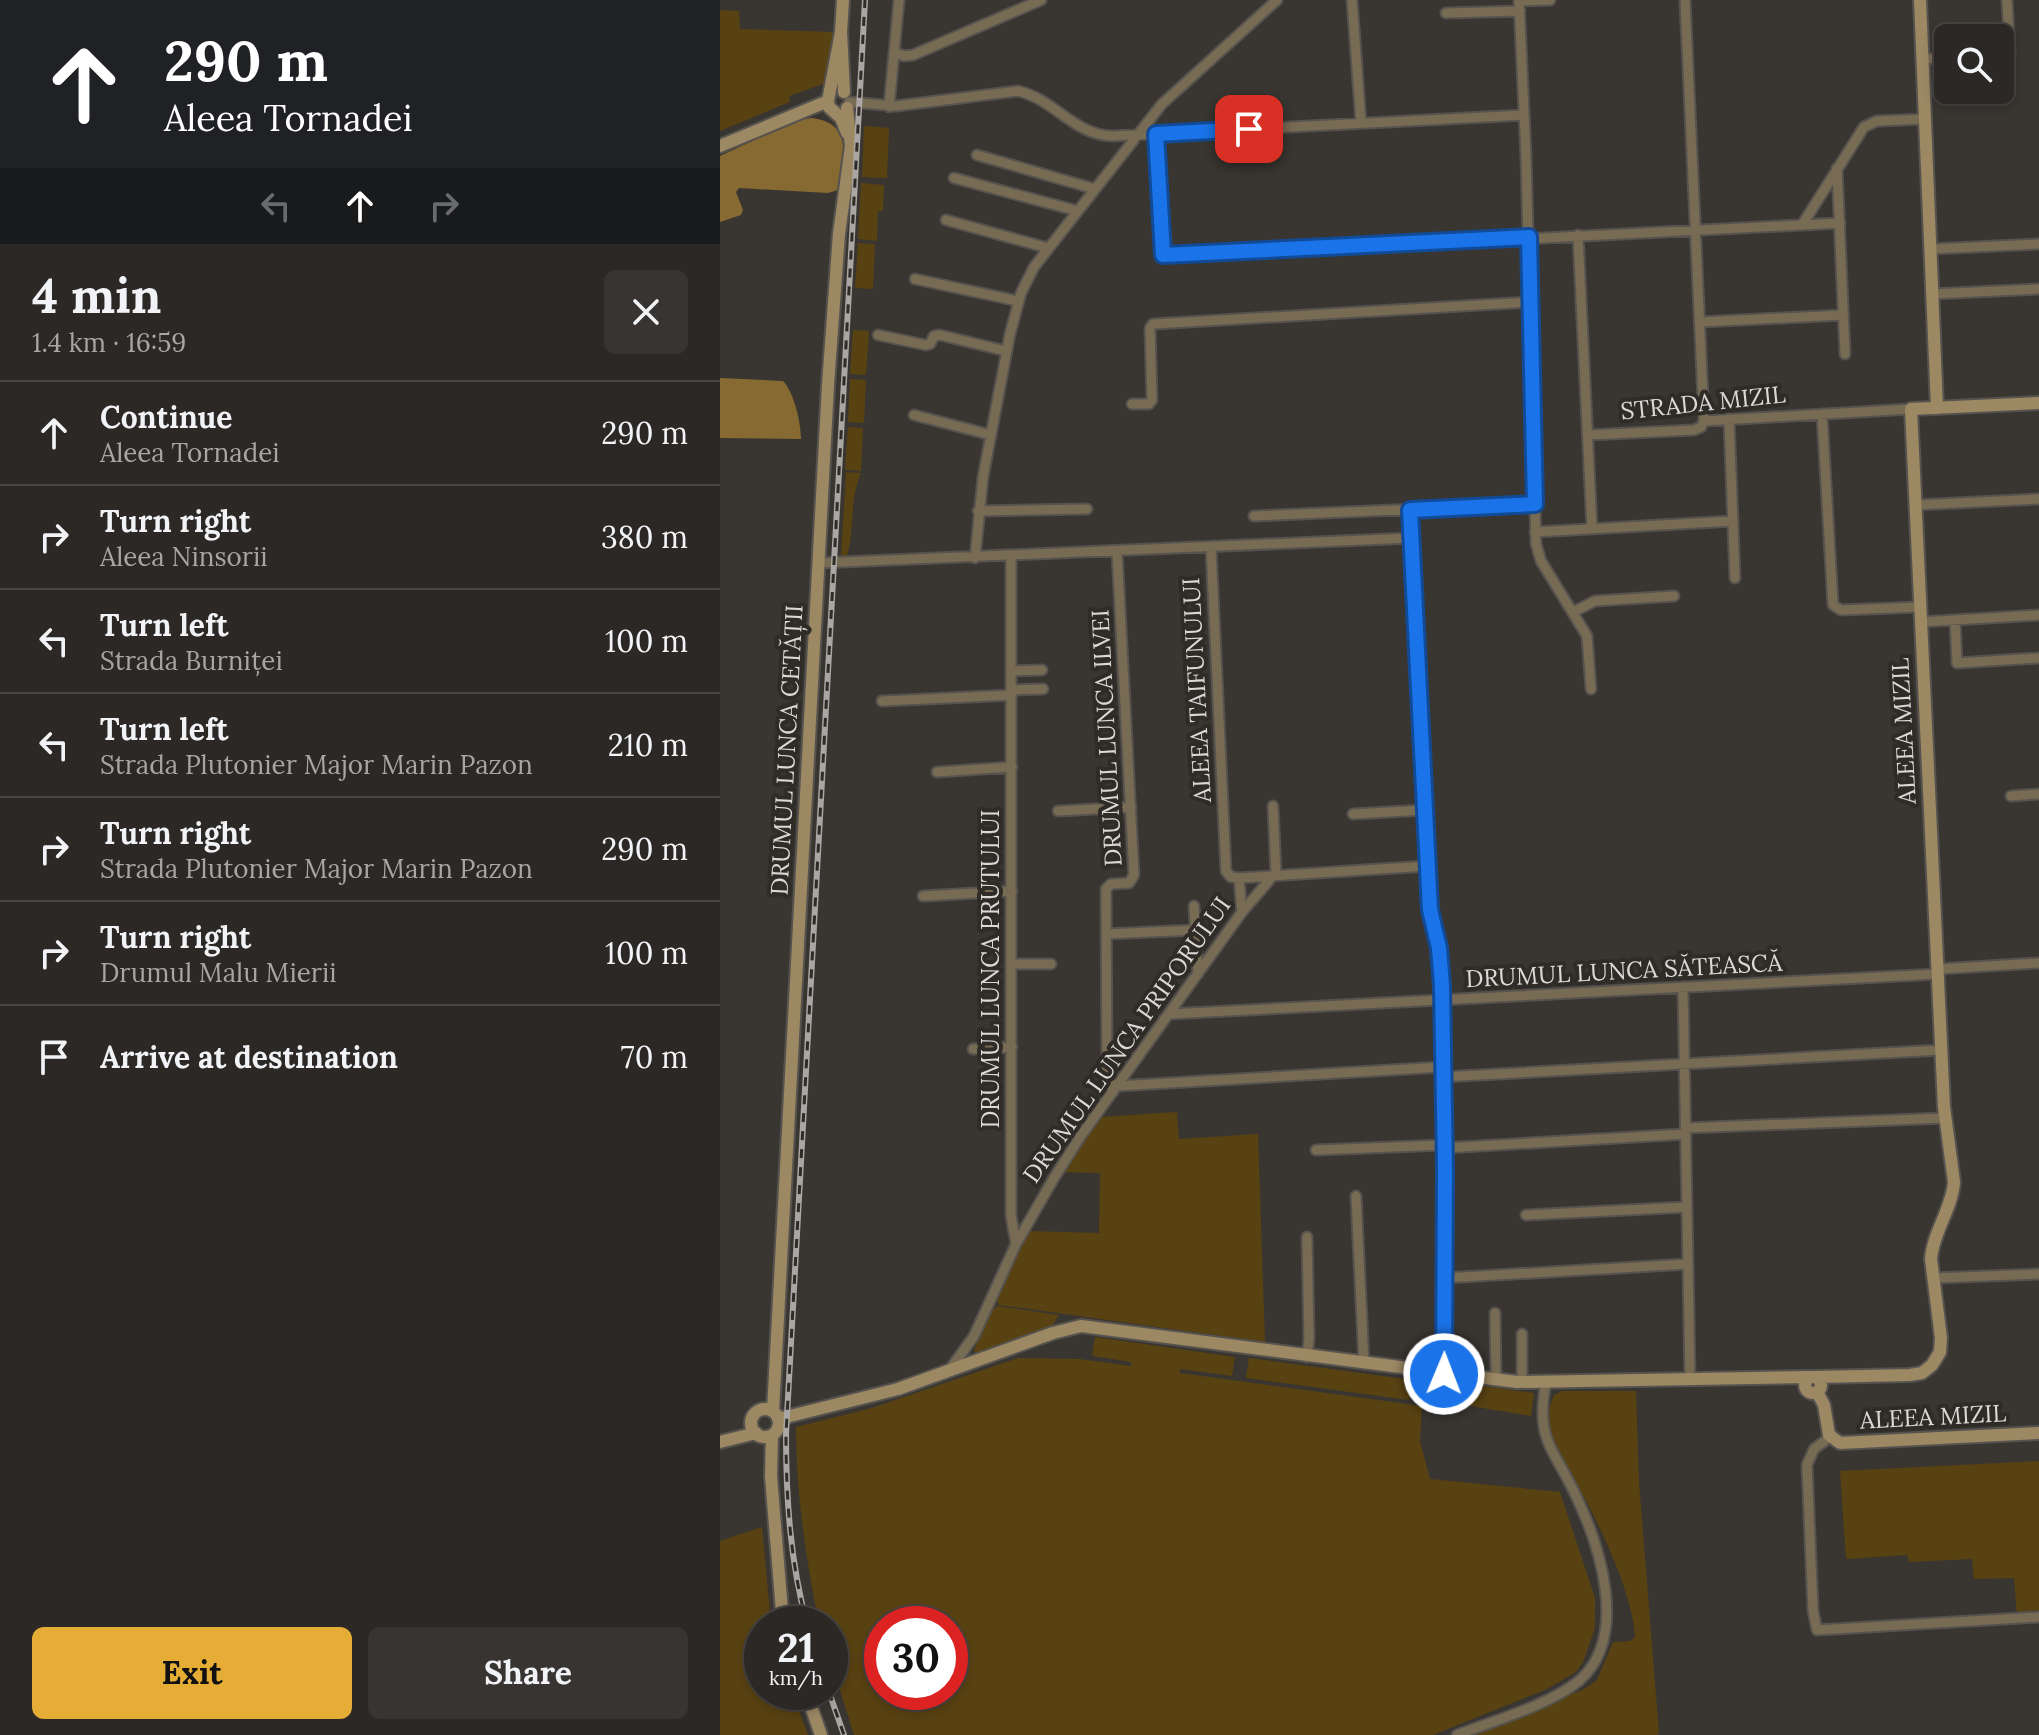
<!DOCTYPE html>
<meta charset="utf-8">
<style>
body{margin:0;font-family:Lora,serif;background:#373432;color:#f1f3f6;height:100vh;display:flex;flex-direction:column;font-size:30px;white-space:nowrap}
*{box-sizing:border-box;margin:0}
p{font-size:26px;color:#a6a6a7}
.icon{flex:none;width:44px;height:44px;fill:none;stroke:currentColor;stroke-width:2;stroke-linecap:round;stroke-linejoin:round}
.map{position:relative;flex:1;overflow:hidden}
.panel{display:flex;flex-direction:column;background:#2b2825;width:720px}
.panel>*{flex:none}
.hud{background:#202124;color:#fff;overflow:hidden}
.tools{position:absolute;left:1214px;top:24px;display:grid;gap:16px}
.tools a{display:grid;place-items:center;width:80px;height:80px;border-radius:12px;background:#2b2825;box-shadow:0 4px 12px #0003,0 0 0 2px #474442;font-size:40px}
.speed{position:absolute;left:24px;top:1606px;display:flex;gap:16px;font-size:40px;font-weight:700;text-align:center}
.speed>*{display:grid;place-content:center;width:104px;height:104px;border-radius:50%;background:#2b2825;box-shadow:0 4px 12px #0003,0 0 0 2px #474442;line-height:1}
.speed small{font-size:20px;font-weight:400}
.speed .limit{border:12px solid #d22;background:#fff;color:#111}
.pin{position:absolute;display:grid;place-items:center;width:68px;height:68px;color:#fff;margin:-34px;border-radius:16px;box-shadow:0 4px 12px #0006}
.me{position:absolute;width:88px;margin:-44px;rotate:1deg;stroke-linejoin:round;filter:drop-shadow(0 0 6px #0008)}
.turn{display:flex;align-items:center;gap:28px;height:168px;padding:0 32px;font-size:36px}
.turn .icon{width:104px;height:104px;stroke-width:2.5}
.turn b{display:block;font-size:56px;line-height:68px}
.lanes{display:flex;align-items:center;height:76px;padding:0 32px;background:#0003;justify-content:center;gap:40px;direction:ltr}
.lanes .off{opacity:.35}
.round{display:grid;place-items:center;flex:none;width:84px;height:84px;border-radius:12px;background:#373432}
.headline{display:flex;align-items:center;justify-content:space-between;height:136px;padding:0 32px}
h1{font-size:48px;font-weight:700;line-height:60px}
.primary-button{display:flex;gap:16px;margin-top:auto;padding:16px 32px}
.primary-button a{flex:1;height:92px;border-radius:12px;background:#e5ad35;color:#111;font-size:32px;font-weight:700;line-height:92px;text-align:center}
.primary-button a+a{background:#373432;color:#f1f3f6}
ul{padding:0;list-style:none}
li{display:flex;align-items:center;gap:24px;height:104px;padding:0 32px;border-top:2px solid #474442}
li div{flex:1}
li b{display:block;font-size:30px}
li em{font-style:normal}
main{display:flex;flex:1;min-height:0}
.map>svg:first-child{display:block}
</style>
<main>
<section class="panel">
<div class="hud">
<div class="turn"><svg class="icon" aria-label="ahead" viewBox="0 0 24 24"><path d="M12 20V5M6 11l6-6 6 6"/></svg><div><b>290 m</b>Aleea Tornadei</div></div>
<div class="lanes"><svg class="icon off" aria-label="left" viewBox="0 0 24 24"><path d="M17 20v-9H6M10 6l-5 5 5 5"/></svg><svg class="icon" aria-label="ahead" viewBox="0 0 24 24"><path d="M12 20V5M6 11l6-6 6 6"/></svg><svg class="icon off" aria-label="right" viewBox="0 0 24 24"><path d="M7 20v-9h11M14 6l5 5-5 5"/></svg></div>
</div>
<div class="headline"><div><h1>4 min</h1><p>1.4 km · 16:59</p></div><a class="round"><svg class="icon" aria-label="close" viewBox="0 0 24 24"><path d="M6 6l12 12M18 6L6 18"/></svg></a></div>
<ul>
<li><svg class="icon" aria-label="ahead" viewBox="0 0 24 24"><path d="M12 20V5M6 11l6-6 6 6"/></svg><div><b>Continue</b><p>Aleea Tornadei</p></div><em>290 m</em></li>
<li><svg class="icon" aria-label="right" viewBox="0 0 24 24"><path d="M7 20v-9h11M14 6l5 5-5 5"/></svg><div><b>Turn right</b><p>Aleea Ninsorii</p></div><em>380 m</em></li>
<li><svg class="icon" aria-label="left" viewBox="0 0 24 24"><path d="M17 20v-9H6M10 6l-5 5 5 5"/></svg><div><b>Turn left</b><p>Strada Burniței</p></div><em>100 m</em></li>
<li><svg class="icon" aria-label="left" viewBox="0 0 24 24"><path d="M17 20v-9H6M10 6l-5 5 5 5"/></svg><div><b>Turn left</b><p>Strada Plutonier Major Marin Pazon</p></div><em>210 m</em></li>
<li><svg class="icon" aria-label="right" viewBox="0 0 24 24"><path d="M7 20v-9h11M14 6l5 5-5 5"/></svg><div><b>Turn right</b><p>Strada Plutonier Major Marin Pazon</p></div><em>290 m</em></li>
<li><svg class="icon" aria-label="right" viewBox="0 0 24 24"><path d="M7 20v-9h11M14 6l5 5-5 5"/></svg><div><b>Turn right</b><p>Drumul Malu Mierii</p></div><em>100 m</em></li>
<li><svg class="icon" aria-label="arrive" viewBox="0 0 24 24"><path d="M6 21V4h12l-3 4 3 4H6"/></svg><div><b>Arrive at destination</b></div><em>70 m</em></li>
</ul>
<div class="primary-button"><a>Exit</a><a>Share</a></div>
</section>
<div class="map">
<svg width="1319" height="1735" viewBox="0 0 1319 1735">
<rect width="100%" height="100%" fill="#393631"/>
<!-- green -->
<path fill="#594212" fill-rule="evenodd" d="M0 10 19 11 20 29 114 32 106 83 69 96 70 102 0 131Z
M144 126 169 128 167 178 142 177Z
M141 183 164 185 163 211H158L157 241 138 239Z
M138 243 155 244 153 289 135 288Z
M133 330 149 331 146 375 130 374Z
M130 379 146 380 144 423 128 422Z
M128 427 143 428 141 471 125 470Z
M126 472 141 473C129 500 135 528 127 556H121Z
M457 1112 459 1139 538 1134 545 1342 279 1305 276 1298 307 1231 379 1233 380 1173 343 1172 381 1117Z
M277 1306 339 1315 332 1326 256 1353 254 1350 270 1312Z
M375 1337 515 1357 512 1376 460 1369V1373L702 1406 700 1441 710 1479 840 1492 875 1598V1628L863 1662 856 1672 827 1689 713 1735H134L110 1659V1624H99C86 1559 76 1494 76 1427L152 1408 298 1358 359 1359 411 1366V1362L372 1356ZM162 1624H230V1692H162Z
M529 1358 692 1380 689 1400 526 1378Z
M719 1380 814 1393 811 1416 715 1400Z
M842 1391H916L919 1482 939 1733 937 1735H754L864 1689 877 1680 893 1642 910 1641 915 1637C913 1596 882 1529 861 1492 850 1473 834 1453 830 1431 827 1420 829 1405 834 1395Z
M1319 1461V1612L1297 1614 1294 1578 1254 1579 1252 1559 1189 1562 1187 1555 1126 1559 1120 1471Z
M42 1527 51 1624H42V1692H72L88 1735H0V1541Z"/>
<!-- forest -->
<path fill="#876a31" d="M91 118C134 122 124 160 118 190L108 193 19 188 16 192 23 210 21 215 0 222V156L75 121Z
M0 378 63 381C74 392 81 423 81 439L0 438Z"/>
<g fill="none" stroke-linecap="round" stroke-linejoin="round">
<!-- street casing -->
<g stroke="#56534f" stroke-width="13">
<path id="street" d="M632 0 641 123
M799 0 806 157 816 544 821 561 867 636 871 689
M965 0 984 421
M799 1 830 0
M726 13 800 11
M174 52 184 56 193 55 321 0
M1280 55H1290L1287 0
M1202 59 1228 58
M129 102 176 106 298 91C334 99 354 135 392 136L804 115
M169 107 179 0
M436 134 441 250 443 255 447 257 1120 223
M257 155 375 189
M1117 168 1125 354
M234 178 358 211
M226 220 328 248
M1082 225 1144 127 1157 121 1205 119
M858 235 872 529
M1210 249 1319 244
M195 279 298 301
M1212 294 1319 289
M980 322 1123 315
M158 335 206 345 210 344 214 336 220 335 286 351
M412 404H429L432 400 430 328 433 324 810 302
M1102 414 1113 605 1121 610 1199 607
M194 415 271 435
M1009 419 1015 578
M868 435 974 430 981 427 984 421 1191 409
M1195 505 1319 499
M690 510 710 910 719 948 722 986 725 1170 724 1374
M258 511 367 509
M534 516 815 504
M815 532 1013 521
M491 548 506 871 511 877 519 878 707 866
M291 557V1216L296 1244
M255 558 263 477 290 334 301 293 314 267 442 104 557 0
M99 563 691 538
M853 612 875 601 954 596
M1235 620 1237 663 1319 658
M1200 622 1319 615
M291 671 322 670
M291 690 323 689
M162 701 292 695
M217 772 292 767
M1291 796 1319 794
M553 806 556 874
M338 811 411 807
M633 814 705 810
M519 878 522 912
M203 896 292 891
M474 906 478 974
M386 934 475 930
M293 964H331
M1218 969 1319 963
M963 988 970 1378
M449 1014 1218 974
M253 1049 292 1047
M722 1077 1221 1050
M397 1086 722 1067
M393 1092 387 1069 386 889 391 884 409 883 414 875 397 552
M965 1128 1225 1118
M724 1148 966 1134
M596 1150 724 1145
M636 1196 644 1364
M806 1215 967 1207
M587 1237 589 1339 587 1357
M724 1278 968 1264
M1213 1278 1319 1274
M775 1313 776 1380
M231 1368 254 1336 296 1244 334 1178 360 1137 522 912 552 877
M802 1382V1334
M1110 1437 1094 1449 1087 1465 1093 1611 1097 1630 1319 1617
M737 1735C773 1721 832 1704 860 1680 909 1636 880 1546 856 1496 833 1446 815 1441 826 1382"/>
</g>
<!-- secondary casing -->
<g stroke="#56534f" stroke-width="16">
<path id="secondary" d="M123 0 121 32 124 92
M1200 0 1217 408
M121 32 108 101 109 107 121 118 127 133
M0 146 108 101
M1085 1385a8 8 0 1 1 16 0a8 8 0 1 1-16 0Z
M1096 1377 1190 1375 1202 1373 1212 1365 1220 1352 1221 1338 1211 1259C1213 1232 1232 1209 1234 1182L1224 1107 1191 409 1319 403
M1097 1392 1104 1405 1109 1435 1120 1443 1319 1433
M31 1423a14 14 0 1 1 28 0a14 14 0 1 1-28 0Z
M53 1411 108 385 119 234 131 146 127 108
M58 1419 178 1389 333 1333 361 1326 797 1382 1089 1377
M52 1435 51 1476 63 1624
M0 1442 36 1433
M86 1692 101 1735"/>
</g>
<!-- street -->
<use href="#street" stroke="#786b54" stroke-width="9"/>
<!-- secondary -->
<use href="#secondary" stroke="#9c8863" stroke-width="12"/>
<!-- rail casing -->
<g stroke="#a9a6a3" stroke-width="6">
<path id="rail" d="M87 1624C70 1561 66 1498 66 1434L145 0
M109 1692 124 1735"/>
</g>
<!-- rail -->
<use href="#rail" stroke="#2f2c27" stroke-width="3" stroke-dasharray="9" stroke-linecap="butt"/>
</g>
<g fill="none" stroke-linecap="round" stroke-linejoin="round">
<!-- route casing -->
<g stroke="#114b97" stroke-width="20">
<path id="route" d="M529 129 436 134 443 255 809 237 815 504 690 510 710 910 719 948 722 986 725 1170 724 1374"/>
</g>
<!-- route -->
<use href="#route" stroke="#1a73e8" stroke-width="14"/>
</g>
<g text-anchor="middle" stroke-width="8" stroke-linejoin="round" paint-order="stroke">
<!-- street labels -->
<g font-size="24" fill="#dbd9d6" stroke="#2f2c27">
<text transform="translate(983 403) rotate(-6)" y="8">STRADA MIZIL</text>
<text transform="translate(477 690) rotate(-93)" y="8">ALEEA TAIFUNULUI</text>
<text transform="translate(1184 731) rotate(-93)" y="8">ALEEA MIZIL</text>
<text transform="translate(387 738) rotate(-93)" y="8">DRUMUL LUNCA ILVEI</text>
<text transform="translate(67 750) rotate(-87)" y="8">DRUMUL LUNCA CETĂȚII</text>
<text transform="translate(271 969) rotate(-90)" y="8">DRUMUL LUNCA PRUTULUI</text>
<text transform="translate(904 971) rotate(-3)" y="8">DRUMUL LUNCA SĂTEASCĂ</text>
<text transform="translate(407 1040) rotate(-55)" y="8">DRUMUL LUNCA PRIPORULUI</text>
<text transform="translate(1213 1417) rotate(-3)" y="8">ALEEA MIZIL</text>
</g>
</g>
</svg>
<div class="tools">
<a><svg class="icon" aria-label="search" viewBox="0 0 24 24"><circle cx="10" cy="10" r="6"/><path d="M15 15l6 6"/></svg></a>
</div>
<div class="speed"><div>21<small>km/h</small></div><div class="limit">30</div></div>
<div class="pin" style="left:529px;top:129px;background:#d93025"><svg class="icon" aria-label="arrive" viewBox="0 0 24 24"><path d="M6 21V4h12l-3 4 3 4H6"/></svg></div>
<svg class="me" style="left:724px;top:1374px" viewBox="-20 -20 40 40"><circle r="17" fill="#1a73e8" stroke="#fff" stroke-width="3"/><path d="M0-11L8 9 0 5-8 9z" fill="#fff"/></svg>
</div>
</main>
